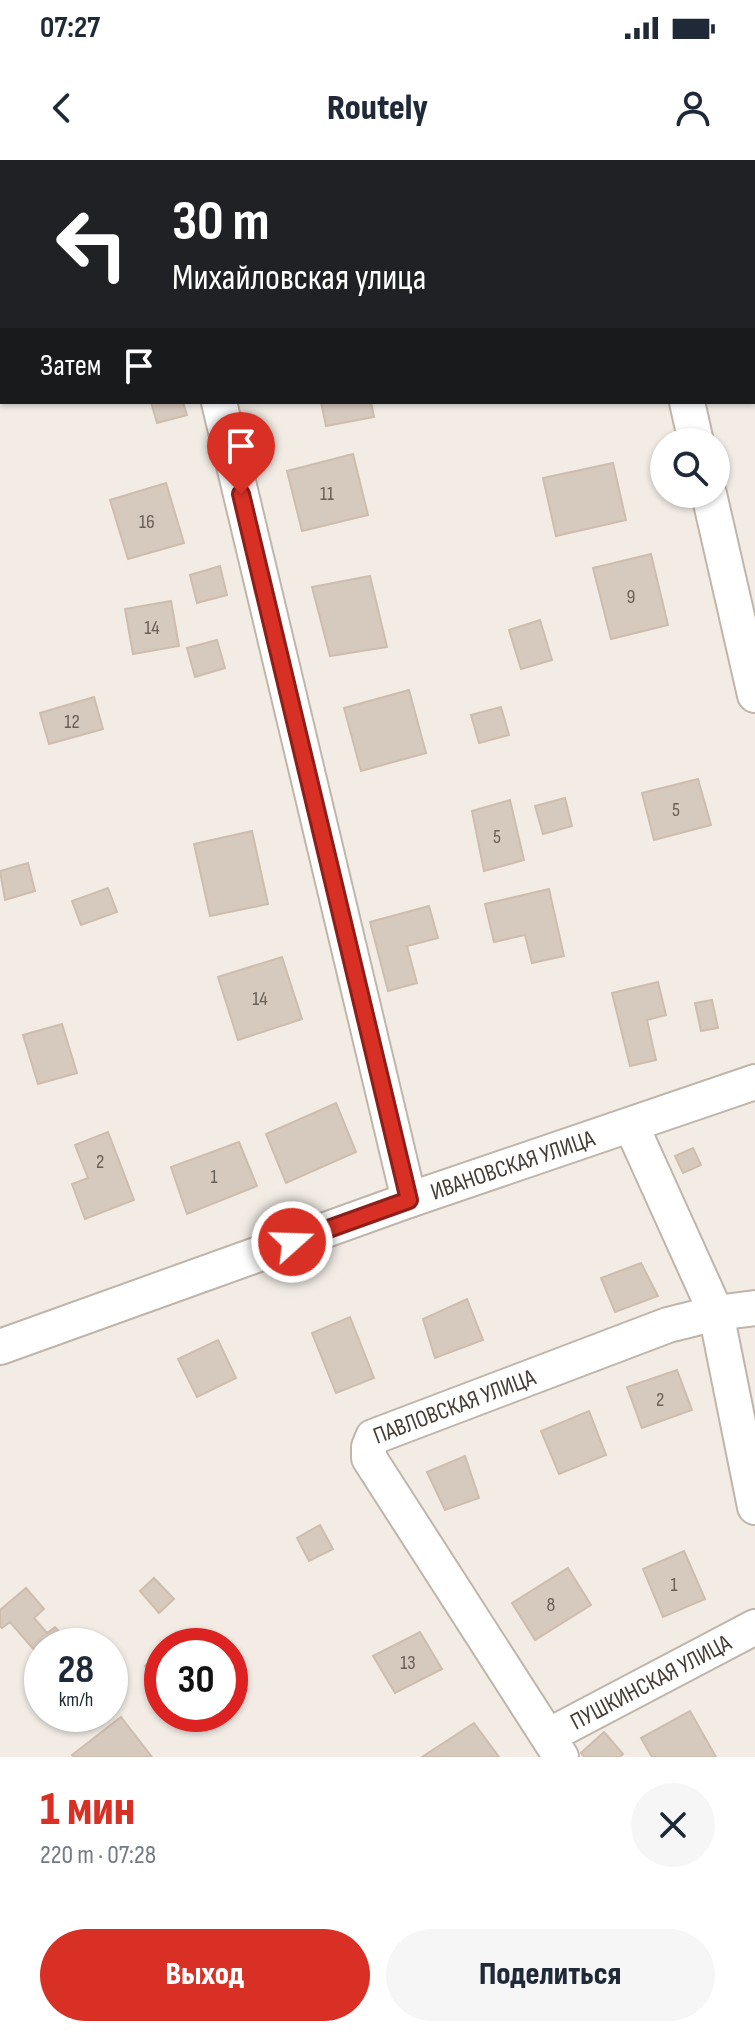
<!DOCTYPE html>
<html lang="ru">
<meta charset="utf-8">
<style>
body{margin:0;font-family:"Sofia Sans Condensed",sans-serif;background:#f6f6f7;color:#1f2937;height:100vh;display:flex;flex-direction:column;font-size:30px;white-space:nowrap}
*{box-sizing:border-box;margin:0}
p{font-size:26px;color:#747a83}
.icon{flex:none;width:44px;height:44px;fill:none;stroke:currentColor;stroke-width:2;stroke-linecap:round;stroke-linejoin:round}
.map{position:relative;height:1597px;overflow:hidden}
.side{display:flex;flex-direction:column;background:#fff;flex:1}
.side>*{flex:none}
.hud{position:absolute;left:0px;top:0px;width:756px;height:244px;box-shadow:0 2px 6px #0004;background:#202124;color:#fff;overflow:hidden}
.controls{position:absolute;left:650px;top:268px;display:grid;gap:16px}
.controls a{display:grid;place-items:center;width:80px;height:80px;border-radius:50%;background:#fff;box-shadow:0 2px 6px #0004;font-size:40px}
.speed{position:absolute;left:24px;top:1468px;display:flex;gap:16px;font-size:40px;font-weight:700;text-align:center}
.speed>*{display:grid;place-content:center;width:104px;height:104px;border-radius:50%;background:#fff;box-shadow:0 2px 6px #0004;line-height:1}
.speed small{font-size:20px;font-weight:400}
.speed .limit{border:12px solid #d22;background:#fff;color:#111}
.pin{position:absolute;display:grid;place-items:center;width:68px;height:68px;color:#fff;margin:-82px -34px;border-radius:50% 50% 50% 0;rotate:-45deg;box-shadow:0 0 8px #0007}
.pin .icon{rotate:45deg}
.me{position:absolute;width:88px;margin:-44px;rotate:70deg;stroke-linejoin:round;filter:drop-shadow(0 0 6px #0008)}
.turn{display:flex;align-items:center;gap:28px;height:168px;padding:0 40px;font-size:36px}
.turn .icon{width:104px;height:104px;stroke-width:2.5}
.turn b{display:block;font-size:56px;line-height:68px}
.then{display:flex;align-items:center;height:76px;padding:0 40px;background:#0003;gap:16px;font-size:30px}
.round{display:grid;place-items:center;flex:none;width:84px;height:84px;border-radius:42px;background:#f6f6f7}
.headline{display:flex;align-items:center;justify-content:space-between;height:136px;padding:0 40px}
h1{font-size:48px;font-weight:800;line-height:60px;color:#d93025}
.action{display:flex;gap:16px;margin-top:auto;padding:16px 40px}
.action a{flex:1;height:92px;border-radius:48px;background:#d93025;color:#fff;font-size:32px;font-weight:800;line-height:92px;text-align:center}
.action a+a{background:#f6f6f7;color:#1f2937}
.status{display:flex;justify-content:space-between;align-items:center;height:56px;padding:0 40px;background:#fff;direction:ltr}
.status svg{height:22px;fill:currentColor}
header{display:flex;justify-content:space-between;align-items:center;height:104px;padding:0 40px;background:#fff;font-size:36px;font-weight:800}
.map>svg:first-child{display:block}
</style>
<div class="status"><b>07:27</b><svg viewBox="0 0 49 12"><path d="M0 12V9h3v3zM5 12V6h3v6zM10 12V3h3v9zM15 12V0h3v12zM26 1h20v11H26zM47 4h2v5h-2z"/></svg></div>
<header><svg class="icon" aria-label="back" viewBox="0 0 24 24"><path d="M15 5l-7 7 7 7"/></svg>Routely<svg class="icon" aria-label="person" viewBox="0 0 24 24"><circle cx="12" cy="8" r="4"/><path d="M4 21q1-7 8-7t8 7"/></svg></header>
<div class="map">
<svg width="755" height="1597" viewBox="0 0 755 1597">
<rect width="100%" height="100%" fill="#f2ece5"/>
<!-- building -->
<path fill="#d6c9bd" stroke="#cebdae" stroke-width="2" d="M754 84H755V174H754Z
M151 242H183L187 255 157 263Z
M321 242H371L374 257 326 266Z
M353 294 368 355 302 371 287 311Z
M613 303 626 360 556 376 543 318Z
M166 323 184 383 128 399 110 340Z
M651 394 668 465 611 479 593 408Z
M220 406 227 435 197 443 190 415Z
M370 416 387 487 330 496 312 427Z
M171 441 179 486 133 494 125 449Z
M540 460 552 500 521 509 509 470Z
M217 480 225 508 195 517 187 488Z
M409 530 426 593 361 611 344 548Z
M94 537 103 569 49 584 40 553Z
M501 547 509 575 479 583 471 555Z
M698 619 711 665 654 680 642 633Z
M565 638 572 666 543 674 535 646Z
M510 640 524 700 484 711 472 651Z
M252 671 268 744 210 756 194 684Z
M28 703 35 731 5 740 0 711Z
M108 728 117 752 81 765 72 741Z
M549 729 564 796 532 803 525 775 494 782 485 744Z
M429 746 438 778 407 786 417 823 388 831 370 762Z
M282 797 302 859 238 880 218 817Z
M658 822 666 855 647 860 656 900 630 906 612 833Z
M712 840 718 868 701 871 695 843Z
M62 864 77 913 38 924 23 875Z
M336 943 356 992 286 1023 266 974Z
M108 972 134 1040 85 1059 72 1024 88 1018 75 985Z
M239 982 257 1026 187 1054 171 1007Z
M693 988 701 1005 683 1013 675 996Z
M641 1103 658 1136 615 1152 601 1118Z
M467 1139 483 1180 435 1198 423 1159Z
M350 1157 374 1218 336 1233 312 1173Z
M218 1180 236 1218 197 1237 178 1199Z
M677 1210 692 1250 642 1268 627 1227Z
M589 1251 606 1295 559 1314 541 1271Z
M465 1296 479 1338 445 1350 427 1312Z
M320 1365 333 1389 309 1401 297 1378Z
M684 1391 705 1439 663 1457 643 1409Z
M568 1408 591 1445 535 1480 512 1443Z
M154 1418 174 1439 159 1453 140 1431Z
M26 1428 44 1449 34 1458 47 1473 55 1467 72 1486H42V1499L10 1462 2 1468 0 1466V1450Z
M420 1472 442 1509 395 1533 373 1496Z
M162 1492V1527L145 1506Z
M690 1551 716 1597H652L641 1578Z
M121 1557 152 1597H74L72 1595Z
M474 1563 499 1597H422Z
M604 1572 623 1594 620 1597H584L581 1593Z"/>
<g fill="none" stroke-linecap="round" stroke-linejoin="round">
<!-- minor casing -->
<g stroke="#c0b5ab" stroke-width="38">
<g id="minor">
<path d="M135 0 304 2"/>
<path d="M632 2 633 0"/>
<path d="M754 7H755"/>
<path d="M219 242 409 1040"/>
<path d="M687 242 696 282"/>
<path d="M709 334 755 535"/>
<path d="M631 965 716 1153 755 1347"/>
<path id="s1" d="M0 1187 409 1040 755 922"/>
<path id="s2" d="M548 1576 755 1467"/>
<path id="s3" d="M561 1597 369 1298V1287L373 1277 668 1165 716 1153 755 1148"/>
</g>
</g>
<!-- minor -->
<use href="#minor" stroke="#fff" stroke-width="34"/>
</g>
<g fill="none" stroke-linecap="round" stroke-linejoin="round">
<!-- route casing -->
<g stroke="#8d1f18" stroke-width="20">
<path id="route" d="M241 334 409 1040 292 1082"/>
</g>
<!-- route -->
<use href="#route" stroke="#d93025" stroke-width="14"/>
</g>
<g text-anchor="middle" stroke-width="7" stroke-linejoin="round" paint-order="stroke">
<!-- number labels -->
<g font-size="20" fill="#685f57">
<text x="327" y="340">11</text>
<text x="147" y="368">16</text>
<text x="631" y="443">9</text>
<text x="152" y="474">14</text>
<text x="72" y="568">12</text>
<text x="676" y="656">5</text>
<text x="497" y="683">5</text>
<text x="260" y="845">14</text>
<text x="100" y="1008">2</text>
<text x="214" y="1023">1</text>
<text x="660" y="1246">2</text>
<text x="674" y="1431">1</text>
<text x="551" y="1451">8</text>
<text x="408" y="1509">13</text>
</g>
<!-- street labels -->
<g font-size="24" fill="#443c35" stroke="#fff">
<text dy="8" stroke="none"><textPath href="#s1" startOffset="544">ИВАНОВСКАЯ УЛИЦА</textPath></text>
<text dy="8" stroke="none"><textPath href="#s3" startOffset="464">ПАВЛОВСКАЯ УЛИЦА</textPath></text>
<text dy="8" stroke="none"><textPath href="#s2" startOffset="116">ПУШКИНСКАЯ УЛИЦА</textPath></text>
</g>
</g>
</svg>
<div class="controls">
<a><svg class="icon" aria-label="search" viewBox="0 0 24 24"><circle cx="10" cy="10" r="6"/><path d="M15 15l6 6"/></svg></a>
</div>
<div class="speed"><div>28<small>km/h</small></div><div class="limit">30</div></div>
<div class="pin" style="left:241px;top:334px;background:#d93025"><svg class="icon" aria-label="arrive" viewBox="0 0 24 24"><path d="M6 21V4h12l-3 4 3 4H6"/></svg></div>
<svg class="me" style="left:292px;top:1082px" viewBox="-20 -20 40 40"><circle r="17" fill="#d93025" stroke="#fff" stroke-width="3"/><path d="M0-11L8 9 0 5-8 9z" fill="#fff"/></svg>
<div class="hud">
<div class="turn"><svg class="icon" aria-label="left" viewBox="0 0 24 24"><path d="M17 20v-9H6M10 6l-5 5 5 5"/></svg><div><b>30 m</b>Михайловская улица</div></div>
<div class="then">Затем<svg class="icon" aria-label="arrive" viewBox="0 0 24 24"><path d="M6 21V4h12l-3 4 3 4H6"/></svg></div>
</div>
</div>
<section class="side">
<div class="headline"><div><h1>1 мин</h1><p>220 m · 07:28</p></div><a class="round"><svg class="icon" aria-label="close" viewBox="0 0 24 24"><path d="M6 6l12 12M18 6L6 18"/></svg></a></div>
<div class="action"><a>Выход</a><a>Поделиться</a></div>
</section>
